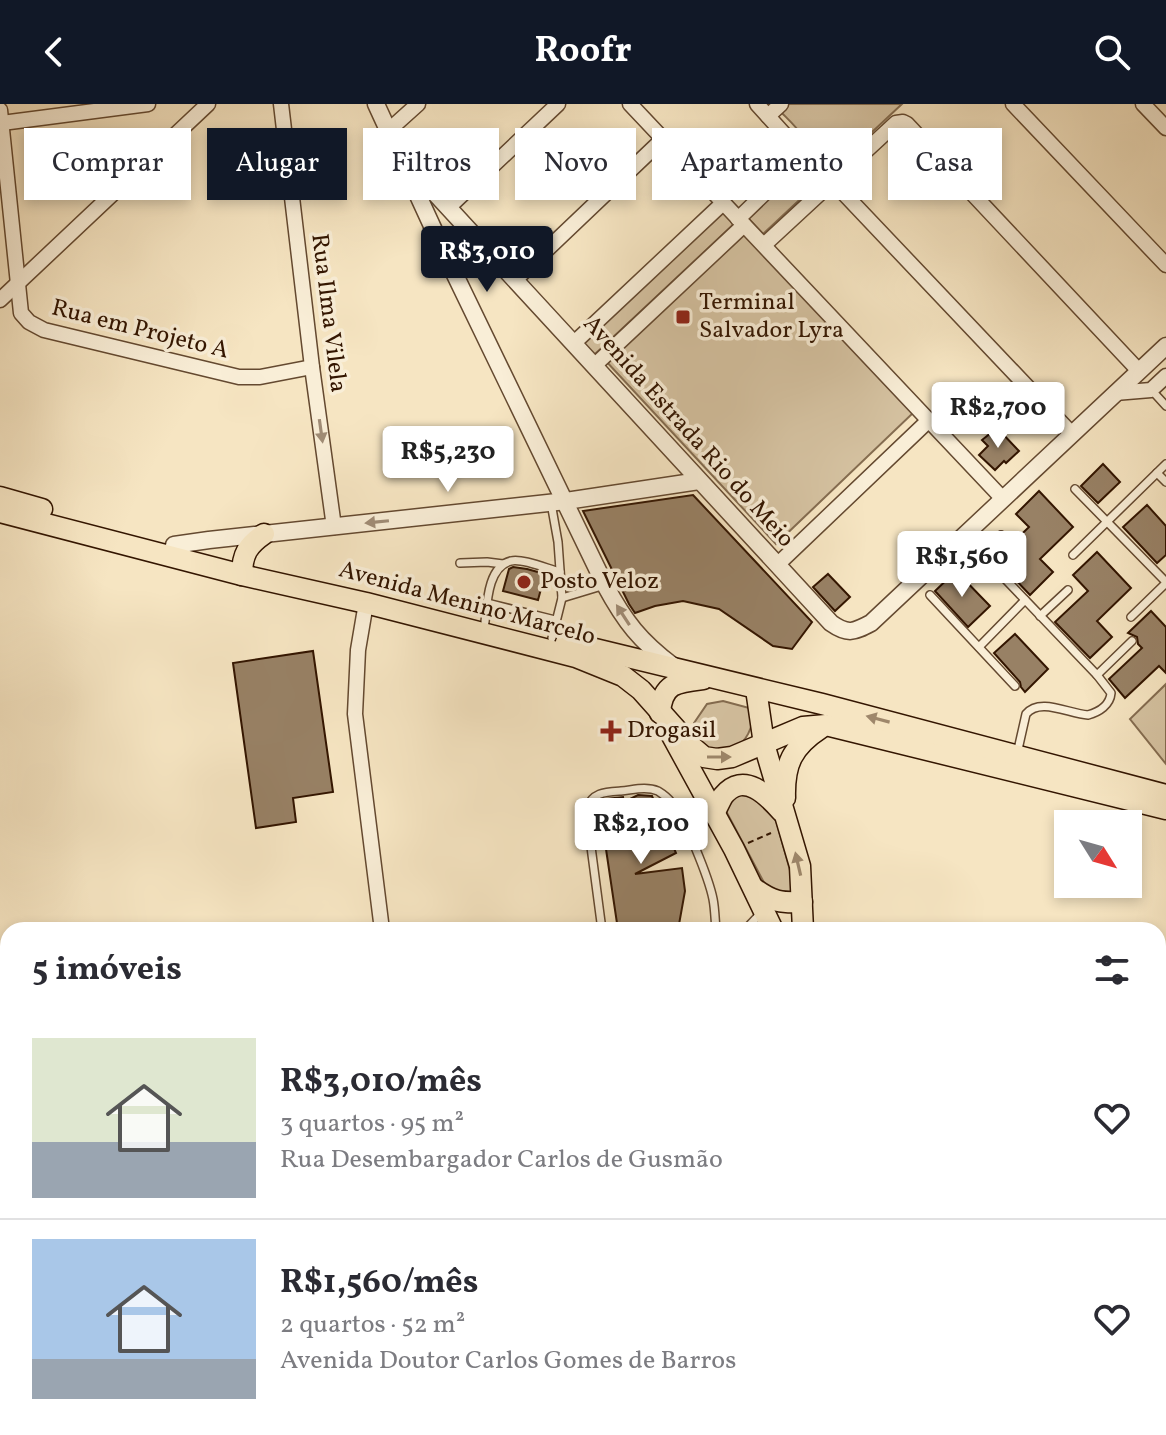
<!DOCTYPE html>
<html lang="pt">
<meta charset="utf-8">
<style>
:root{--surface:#fff;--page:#f2f2f3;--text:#2b2b33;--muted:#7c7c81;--line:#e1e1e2;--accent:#111827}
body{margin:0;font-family:Vollkorn,serif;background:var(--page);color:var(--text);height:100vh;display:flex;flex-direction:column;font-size:30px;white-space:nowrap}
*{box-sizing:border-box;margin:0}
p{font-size:26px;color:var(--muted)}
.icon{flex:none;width:44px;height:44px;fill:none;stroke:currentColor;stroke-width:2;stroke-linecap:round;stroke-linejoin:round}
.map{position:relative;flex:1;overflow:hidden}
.drawer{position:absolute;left:0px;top:818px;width:1166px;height:514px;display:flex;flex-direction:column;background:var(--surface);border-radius:24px 24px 0 0;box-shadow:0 4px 12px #0003}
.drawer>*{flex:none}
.hud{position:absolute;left:24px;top:24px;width:1118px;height:72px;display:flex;gap:16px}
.needle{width:52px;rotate:127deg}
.fabs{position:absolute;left:1054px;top:706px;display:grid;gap:16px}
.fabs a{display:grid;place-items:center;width:88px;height:88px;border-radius:0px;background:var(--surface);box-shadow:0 4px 12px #0003;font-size:40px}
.price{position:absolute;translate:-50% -68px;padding:0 18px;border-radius:8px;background:#fff;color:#222;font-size:26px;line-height:52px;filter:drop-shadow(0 2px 4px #0008)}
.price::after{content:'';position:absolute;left:50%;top:48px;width:24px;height:18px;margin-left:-12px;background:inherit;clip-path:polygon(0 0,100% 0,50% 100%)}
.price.on{background:var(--accent);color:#fff}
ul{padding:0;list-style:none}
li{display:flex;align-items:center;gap:24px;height:200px;padding:0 32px}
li+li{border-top:2px solid var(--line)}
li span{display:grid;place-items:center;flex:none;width:224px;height:160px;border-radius:0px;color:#555}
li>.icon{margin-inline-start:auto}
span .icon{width:96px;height:96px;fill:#fffc;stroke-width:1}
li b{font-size:34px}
h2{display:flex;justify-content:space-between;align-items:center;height:96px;padding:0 32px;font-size:34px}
.pill{padding:0 28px;border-radius:0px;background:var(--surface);box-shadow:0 4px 12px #0003;font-size:28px;line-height:72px}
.pill.on{background:var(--accent);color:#fff}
header{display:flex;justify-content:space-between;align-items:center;height:104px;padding:0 32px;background:var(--accent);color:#fff;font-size:36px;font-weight:700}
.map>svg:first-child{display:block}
.green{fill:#d5c2a1;stroke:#846c50;stroke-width:2}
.building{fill:#988165;stroke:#331500;stroke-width:2}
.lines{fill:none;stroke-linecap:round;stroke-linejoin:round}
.service-casing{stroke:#644930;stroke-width:10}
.minor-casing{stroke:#644930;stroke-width:17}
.tertiary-casing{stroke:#644930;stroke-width:19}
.primary-casing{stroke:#331500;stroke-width:23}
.path{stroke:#331500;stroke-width:2;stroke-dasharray:6 4;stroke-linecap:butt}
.service{stroke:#f9eed7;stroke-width:7}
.minor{stroke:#f9eed7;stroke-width:14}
.tertiary{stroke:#f9eed7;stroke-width:16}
.primary{stroke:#f6e5c2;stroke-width:20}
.oneway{fill:#a08c76}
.oneway2{fill:#9e876b}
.poi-dot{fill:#8f2418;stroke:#f9eed7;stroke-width:3}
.labels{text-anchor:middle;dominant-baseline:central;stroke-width:7;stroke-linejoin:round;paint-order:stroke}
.poi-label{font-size:24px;fill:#331500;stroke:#f9eed7;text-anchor:start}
.street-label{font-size:24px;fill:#331500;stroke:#f9eed7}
</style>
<header><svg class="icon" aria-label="back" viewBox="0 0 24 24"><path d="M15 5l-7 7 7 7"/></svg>Roofr<svg class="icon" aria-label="search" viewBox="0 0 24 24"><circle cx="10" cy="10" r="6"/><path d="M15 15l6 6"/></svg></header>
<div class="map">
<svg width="1166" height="1331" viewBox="0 0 1166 1331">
<rect width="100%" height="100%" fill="#f6e5c2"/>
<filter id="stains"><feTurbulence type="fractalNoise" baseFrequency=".0025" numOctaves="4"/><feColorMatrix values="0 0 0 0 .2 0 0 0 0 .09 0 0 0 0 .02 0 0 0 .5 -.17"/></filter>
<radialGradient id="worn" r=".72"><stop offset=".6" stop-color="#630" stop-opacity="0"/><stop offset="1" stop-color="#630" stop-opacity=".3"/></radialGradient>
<g class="green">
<path d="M 783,0 L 902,0 L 763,130 L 747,113 L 807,57 C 812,34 792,20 778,5 Z"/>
<path d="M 724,105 L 736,118 L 593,252 L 580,239 Z"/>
<path d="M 746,125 L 913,309 L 776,440 L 604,255 Z"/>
<path d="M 1166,580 L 1166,660 L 1130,615 Z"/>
<path d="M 723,597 L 753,605 C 755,644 719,662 693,631 L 694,619 L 707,600 Z"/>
<path d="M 747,686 L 774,709 L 796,788 L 788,793 L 769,788 L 726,707 L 729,691 Z"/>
</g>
<g class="building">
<path d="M 999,326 L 1019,347 L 1006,359 L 1004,357 L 995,366 L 979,351 L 988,342 L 982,336 L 992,328 L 994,331 Z"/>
<path d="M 1103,360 L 1120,378 L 1098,399 L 1081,382 Z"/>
<path d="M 1039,387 L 1073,423 L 1040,455 L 1053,468 L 1030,491 L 996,455 L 1029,423 L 1016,410 Z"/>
<path d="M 693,391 L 812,518 L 792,545 L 773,542 L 719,505 L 683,497 L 655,502 L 635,509 L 629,500 L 583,407 Z"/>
<path d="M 1147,401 L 1166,422 L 1166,451 L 1157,459 L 1123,423 Z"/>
<path d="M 1097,448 L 1131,484 L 1097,517 L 1112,533 L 1090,554 L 1055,518 L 1088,487 L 1073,471 Z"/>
<path d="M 513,463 L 527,465 L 545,470 L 538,496 L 503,487 L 509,465 Z"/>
<path d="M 956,467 L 990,502 L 968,523 L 935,487 Z"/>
<path d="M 828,470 L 850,493 L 835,507 L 813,483 Z"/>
<path d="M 1151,507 L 1166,523 L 1166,569 L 1159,562 L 1125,594 L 1109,575 L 1142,544 L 1138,540 L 1137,533 L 1128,529 Z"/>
<path d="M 1015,530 L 1048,565 L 1025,588 L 1021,583 L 1020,578 L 994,549 Z"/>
<path d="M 313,547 L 333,688 L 293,694 L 296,718 L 256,724 L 233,559 Z"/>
<path d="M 638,691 L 652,692 L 676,749 L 635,770 L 682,764 L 685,787 L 678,826 L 618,826 L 599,698 L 606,695 L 623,693 L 624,698 Z"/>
</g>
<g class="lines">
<g class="service-casing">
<g id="service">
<path d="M 1156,291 L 1166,302"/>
<path d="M 1157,369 L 1166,378"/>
<path d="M 1075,385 L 1166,478"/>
<path d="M 551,399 L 558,438 L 562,494 L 552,534"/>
<path d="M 1001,431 L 985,447 L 987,456 L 1097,571 L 1111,589 C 1110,601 1099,608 1088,611 C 1069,610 1040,593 1026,610 L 1017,650"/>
<path d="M 1073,451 L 1166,360"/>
<path d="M 460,459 L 487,458 L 503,460"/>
<path d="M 930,491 L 1015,582"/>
<path d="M 562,494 L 605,481"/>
<path d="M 487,499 L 555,516"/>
<path d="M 1040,512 L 1068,486"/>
<path d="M 1131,513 L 1166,479"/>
<path d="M 485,518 C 487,499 488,462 511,457 C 522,454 548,465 560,468"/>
<path d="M 979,543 L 1025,496"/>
<path d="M 1097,571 L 1132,537"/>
<path d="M 602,826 L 586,705 C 593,688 605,688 621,687 C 633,686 646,682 658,687 C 663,690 668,694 672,699 C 685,714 709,775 713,795 C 715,805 715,816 716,826"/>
<path d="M 745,826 L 763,807"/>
<path d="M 77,1324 L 78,1331"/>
<path d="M 165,1324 L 166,1331"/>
<path d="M 334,1324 L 335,1331"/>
<path d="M 423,1324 L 423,1331"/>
<path d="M 226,1331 L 271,1324"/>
<path d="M 358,1331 L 404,1324"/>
</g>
</g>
<g class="minor-casing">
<g id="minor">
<path d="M 281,0 L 312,263 L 334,423"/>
<path d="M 630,0 L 1003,395"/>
<path d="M 1013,0 L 1166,161"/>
<path d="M 1143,0 L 1166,24"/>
<path d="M 0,6 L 21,209 L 29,218 L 44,226 L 239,273 L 260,273 L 312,263"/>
<path d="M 768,12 L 781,0"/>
<path d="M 2,19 L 148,0"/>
<path d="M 388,27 L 418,0"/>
<path d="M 833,78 L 1072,330"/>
<path d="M 449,103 L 558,0"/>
<path d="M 738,115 L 801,54 L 802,50 L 757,0"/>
<path d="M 764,141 L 896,19 L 903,18 L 907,20 L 1139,267"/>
<path d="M 515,176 L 663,35"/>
<path d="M 0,196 L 208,0"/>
<path d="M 574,239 L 723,99"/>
<path d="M 595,261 L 744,121"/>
<path d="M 1115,289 L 1151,286 L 1166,272"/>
<path d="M 777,461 L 928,317"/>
<path d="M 366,499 L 358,546 L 355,610 L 382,826"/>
<path d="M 0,1039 L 8,1038"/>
<path d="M 1158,1081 L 1166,1080"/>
<path d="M 0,1131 L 8,1130"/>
<path d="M 0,1231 L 8,1230"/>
<path d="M 447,1324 L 448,1331"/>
</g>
</g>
<g class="tertiary-casing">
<g id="tertiary">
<path d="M 376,0 L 444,148 L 605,481 C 625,518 640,537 673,562"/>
<path d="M 398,49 L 831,519 C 848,531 854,528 871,519 L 1166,242"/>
<path d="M 174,441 L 209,436 L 566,397 L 699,377"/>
<path d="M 0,921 L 8,992"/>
<path d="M 52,1324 L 53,1331"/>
</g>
</g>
<g class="primary-casing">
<g id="primary">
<path d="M 0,393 L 42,405"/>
<path d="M 0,408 L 242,471 L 366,499 L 576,553 L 623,572 L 641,586 L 691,642 L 704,653 L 717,655 L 732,653 L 803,623 L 826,621 L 1166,705"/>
<path d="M 242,471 C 242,450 248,441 264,430"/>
<path d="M 566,538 L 822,600 L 1166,691"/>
<path d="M 756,585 L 764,640 L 800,762 L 803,826"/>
<path d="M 660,609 C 662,579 677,578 703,575"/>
<path d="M 671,630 L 734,745 L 773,826"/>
<path d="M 785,694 C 784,660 792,643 821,624"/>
<path d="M 714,710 C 717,704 720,697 723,692 C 744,666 768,692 782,708"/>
<path d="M 755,785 C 773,798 781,799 802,798"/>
<path d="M 852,1324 L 853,1331"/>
</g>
</g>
<g class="path">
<path d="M 748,739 L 771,729"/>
<path d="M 833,1324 L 834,1331"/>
</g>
<use href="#service" class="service"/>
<use href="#minor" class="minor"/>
<use href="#tertiary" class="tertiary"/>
<use href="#primary" class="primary"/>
</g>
<defs><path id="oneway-solid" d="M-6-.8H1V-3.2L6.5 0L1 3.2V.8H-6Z" transform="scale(2)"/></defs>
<g class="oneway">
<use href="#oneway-solid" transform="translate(321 327) rotate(82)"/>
<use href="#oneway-solid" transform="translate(377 418) rotate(174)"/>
<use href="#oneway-solid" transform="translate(623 511) rotate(-123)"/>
</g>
<g class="oneway2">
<use href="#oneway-solid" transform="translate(878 615) rotate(-165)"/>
<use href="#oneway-solid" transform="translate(719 653)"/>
<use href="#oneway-solid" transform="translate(798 760) rotate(-103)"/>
</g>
<g class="poi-dot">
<rect x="675" y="205" width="16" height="16" rx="4"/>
<circle cx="524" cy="478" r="8"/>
<path d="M607 615h8v8h8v8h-8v8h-8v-8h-8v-8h8z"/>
</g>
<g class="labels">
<g class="poi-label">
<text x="699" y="199">Terminal<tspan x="699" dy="28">Salvador Lyra</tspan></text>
<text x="540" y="478">Posto Veloz</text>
<text x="627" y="627">Drogasil</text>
</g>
<g class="street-label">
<text transform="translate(328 209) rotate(83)">Rua Ilma Vilela</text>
<text transform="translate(140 226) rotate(14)">Rua em Projeto A</text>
<text transform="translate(688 328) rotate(48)">Avenida Estrada Rio do Meio</text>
<text transform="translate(467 500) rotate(15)">Avenida Menino Marcelo</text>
</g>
</g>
<rect width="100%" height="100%" filter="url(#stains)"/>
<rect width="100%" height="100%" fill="url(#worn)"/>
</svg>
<div class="fabs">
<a><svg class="needle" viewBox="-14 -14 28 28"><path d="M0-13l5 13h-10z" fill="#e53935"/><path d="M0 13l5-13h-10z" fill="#7c7c81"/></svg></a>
</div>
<b class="price on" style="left:487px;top:190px">R$3,010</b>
<b class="price" style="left:998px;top:346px">R$2,700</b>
<b class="price" style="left:448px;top:390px">R$5,230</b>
<b class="price" style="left:962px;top:495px">R$1,560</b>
<b class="price" style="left:641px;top:762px">R$2,100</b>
<div class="hud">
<a class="pill">Comprar</a>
<a class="pill on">Alugar</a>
<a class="pill">Filtros</a>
<a class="pill">Novo</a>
<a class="pill">Apartamento</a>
<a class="pill">Casa</a>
</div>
<section class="drawer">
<h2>5 imóveis<svg class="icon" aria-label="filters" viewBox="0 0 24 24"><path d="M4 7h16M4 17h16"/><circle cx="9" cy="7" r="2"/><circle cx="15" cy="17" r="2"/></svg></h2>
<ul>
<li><span style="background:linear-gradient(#dfe7d0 65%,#9aa5b1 0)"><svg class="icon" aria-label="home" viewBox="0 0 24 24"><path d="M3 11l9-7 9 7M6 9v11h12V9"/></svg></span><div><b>R$3,010/mês</b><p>3 quartos · 95 m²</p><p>Rua Desembargador Carlos de Gusmão</p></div><svg class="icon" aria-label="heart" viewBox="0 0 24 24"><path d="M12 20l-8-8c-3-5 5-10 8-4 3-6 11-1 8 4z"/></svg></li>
<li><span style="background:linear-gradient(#a9c7e8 75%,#9aa5b1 0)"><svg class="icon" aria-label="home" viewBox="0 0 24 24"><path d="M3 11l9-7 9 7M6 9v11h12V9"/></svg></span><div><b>R$1,560/mês</b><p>2 quartos · 52 m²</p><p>Avenida Doutor Carlos Gomes de Barros</p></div><svg class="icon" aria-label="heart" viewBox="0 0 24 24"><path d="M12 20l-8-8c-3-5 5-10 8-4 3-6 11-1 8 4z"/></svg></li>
</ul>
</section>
</div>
